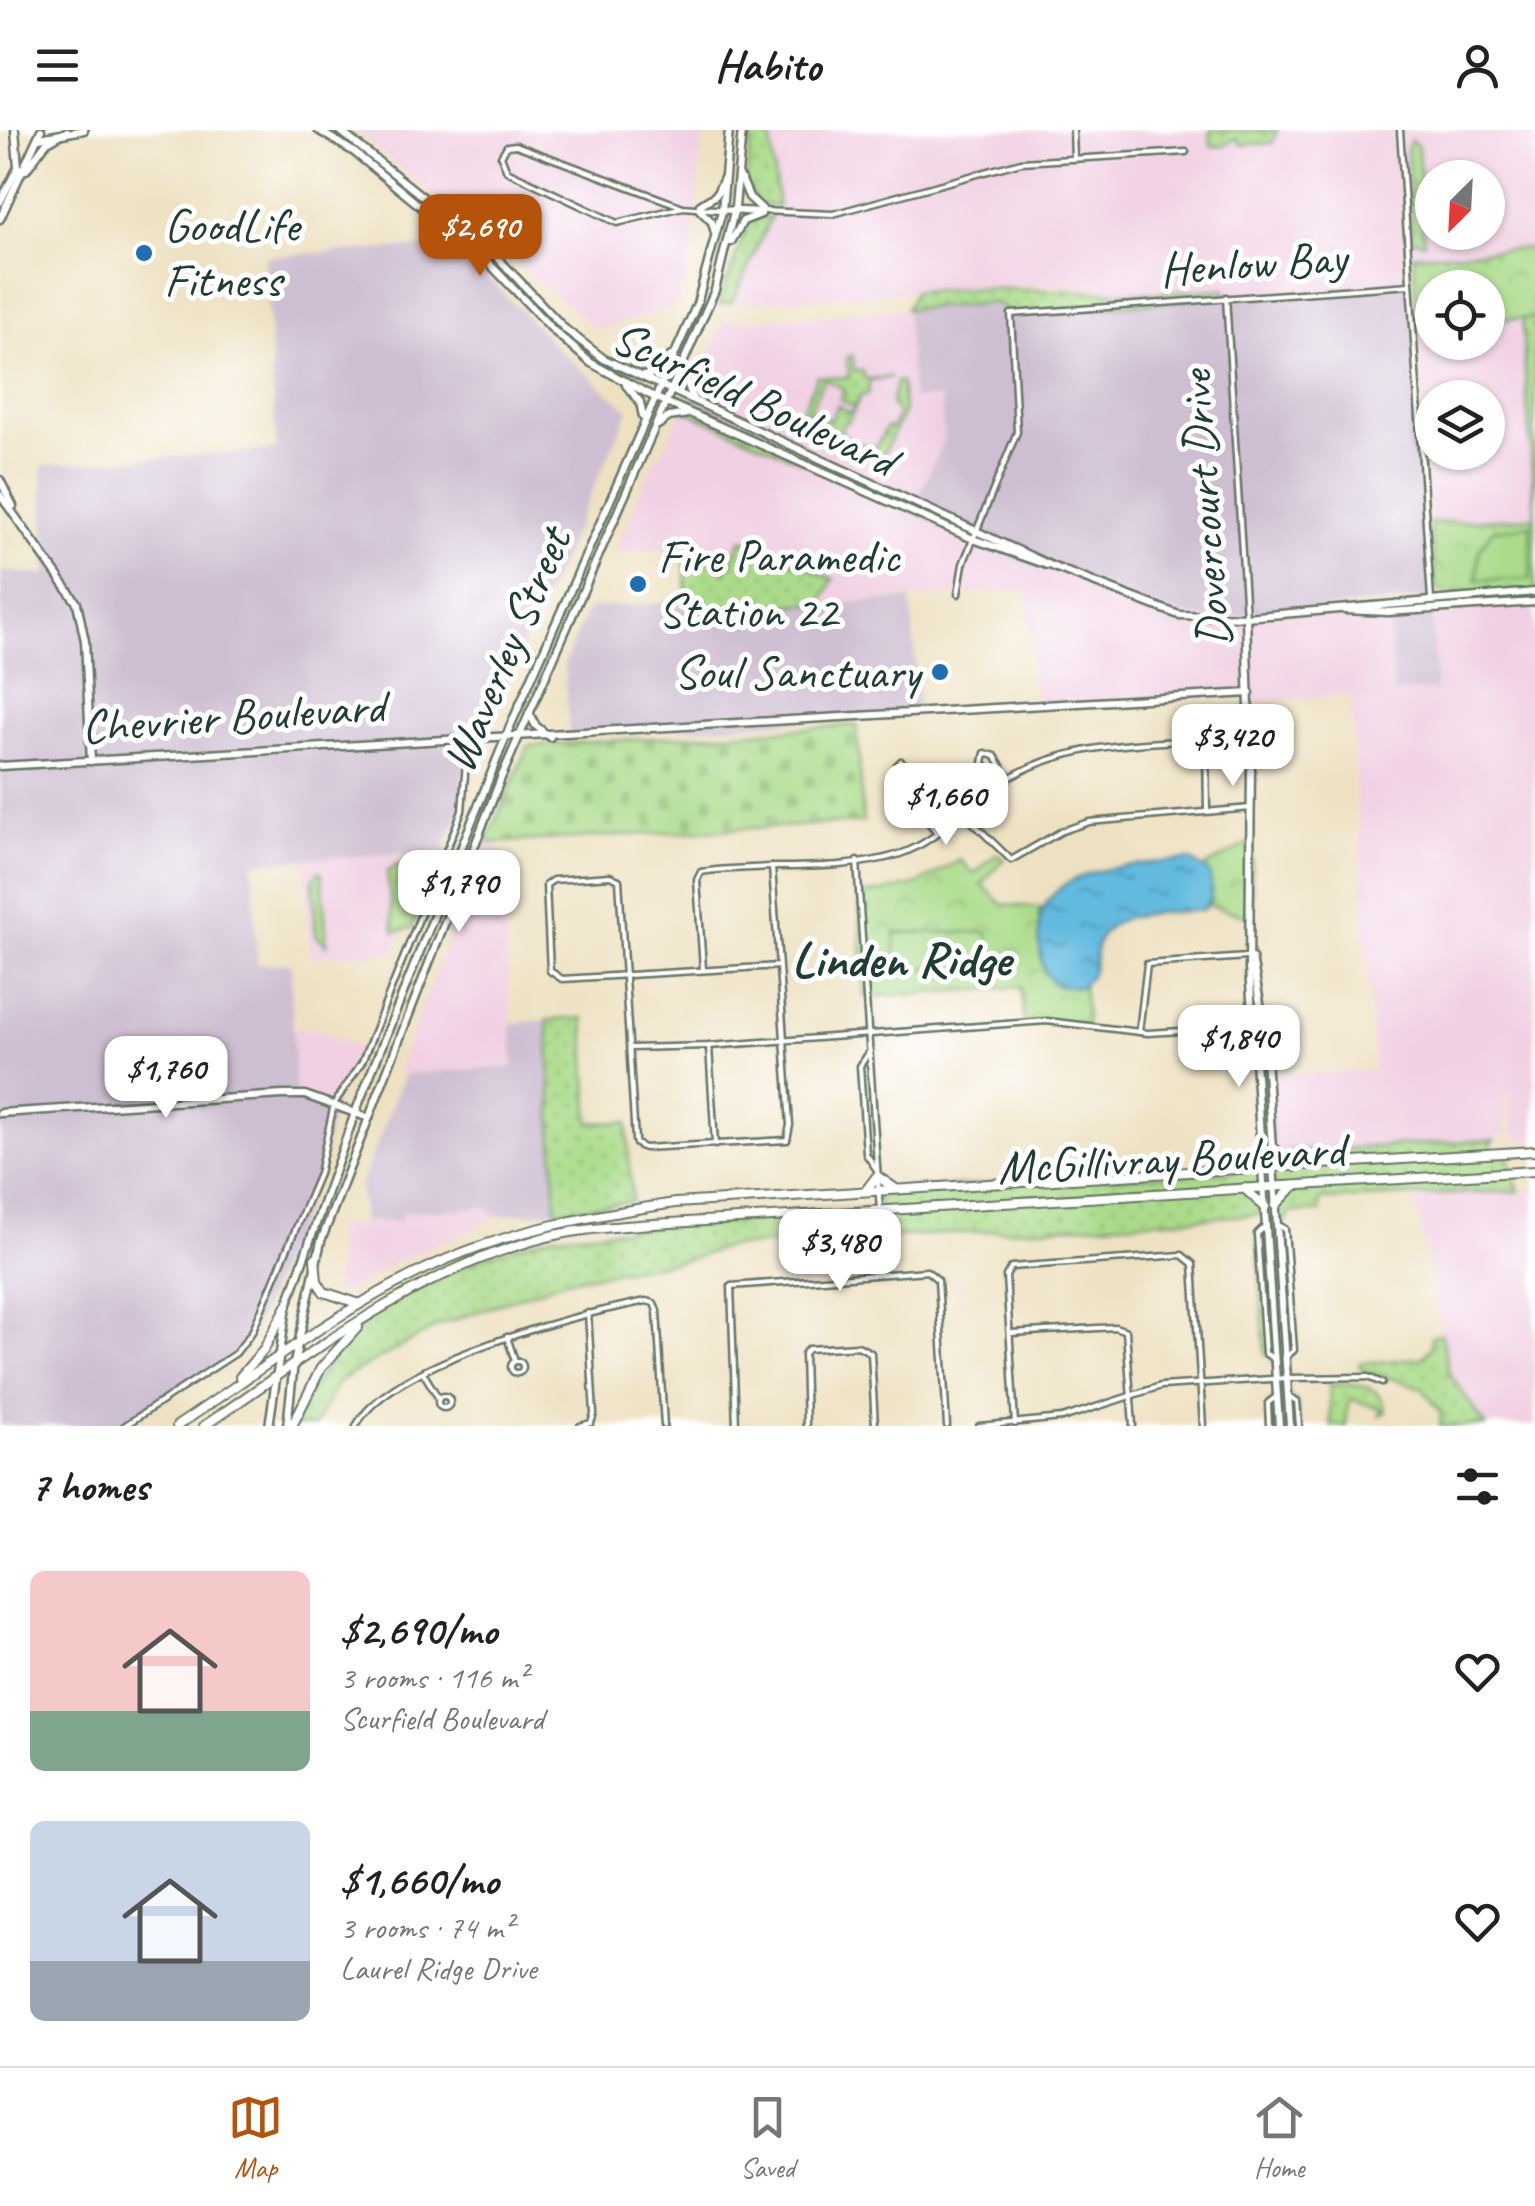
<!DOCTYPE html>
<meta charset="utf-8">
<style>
:root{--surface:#fff;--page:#f6f6f6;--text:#222;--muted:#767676;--line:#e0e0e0;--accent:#b45309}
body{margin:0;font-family:Caveat,sans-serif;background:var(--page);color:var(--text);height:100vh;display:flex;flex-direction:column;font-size:38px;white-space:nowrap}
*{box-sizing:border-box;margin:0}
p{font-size:32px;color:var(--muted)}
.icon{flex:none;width:55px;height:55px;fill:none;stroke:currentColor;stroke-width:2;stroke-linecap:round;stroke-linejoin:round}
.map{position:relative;height:1296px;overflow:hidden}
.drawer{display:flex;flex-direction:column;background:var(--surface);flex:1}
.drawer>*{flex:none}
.needle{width:65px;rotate:204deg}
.fabs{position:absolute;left:1415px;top:30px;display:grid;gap:20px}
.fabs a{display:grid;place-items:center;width:90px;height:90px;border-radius:50%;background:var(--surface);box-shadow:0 2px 8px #0004;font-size:50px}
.price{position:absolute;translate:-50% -85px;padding:0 22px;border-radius:20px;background:#fff;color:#222;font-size:32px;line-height:65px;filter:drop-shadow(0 2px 5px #0008)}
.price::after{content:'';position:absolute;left:50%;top:60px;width:30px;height:22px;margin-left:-15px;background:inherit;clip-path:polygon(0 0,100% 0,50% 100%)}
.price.active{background:var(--accent);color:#fff}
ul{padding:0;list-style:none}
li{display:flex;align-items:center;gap:30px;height:250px;padding:0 30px}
li span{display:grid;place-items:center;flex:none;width:280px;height:200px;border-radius:15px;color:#555}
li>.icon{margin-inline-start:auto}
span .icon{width:120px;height:120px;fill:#fffc;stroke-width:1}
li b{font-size:42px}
h2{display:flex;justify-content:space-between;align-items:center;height:120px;padding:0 30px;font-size:42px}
header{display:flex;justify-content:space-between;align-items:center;height:130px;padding:0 30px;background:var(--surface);font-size:45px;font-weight:700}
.tabs{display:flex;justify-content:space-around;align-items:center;height:140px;border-top:2px solid var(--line);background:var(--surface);font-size:28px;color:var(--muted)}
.tabs a{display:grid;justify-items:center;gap:5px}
.tabs .active{color:var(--accent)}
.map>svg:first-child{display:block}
.built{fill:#f1d0e3;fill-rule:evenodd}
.industrial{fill:#cebed1}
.grass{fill:url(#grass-dots);stroke:#658c5f;stroke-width:2.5}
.cemetery{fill:url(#cemetery-stones);stroke:#658c5f;stroke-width:2.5}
.park{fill:url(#park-crowns);stroke:#658c5f;stroke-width:2.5}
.pitch{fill:#abdb8a;stroke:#658c5f;stroke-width:2.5}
.water{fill:url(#water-ripples);stroke:#407c8a;stroke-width:2.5}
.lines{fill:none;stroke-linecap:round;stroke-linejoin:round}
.street-casing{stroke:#677665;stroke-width:9}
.secondary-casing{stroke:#677665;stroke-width:11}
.primary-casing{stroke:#677665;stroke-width:12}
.street{stroke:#fff;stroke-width:4}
.secondary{stroke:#fff;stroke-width:6}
.primary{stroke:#fff;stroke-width:8}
.poi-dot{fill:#1f6fb2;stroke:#fff;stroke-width:4}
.labels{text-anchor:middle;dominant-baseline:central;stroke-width:10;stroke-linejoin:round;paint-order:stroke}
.poi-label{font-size:48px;fill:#1f3d34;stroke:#fff;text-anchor:start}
.street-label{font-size:48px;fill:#1f3d34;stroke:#fff}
.neighbourhood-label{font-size:50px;font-weight:bold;fill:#1f3d34;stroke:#fff}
</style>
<header><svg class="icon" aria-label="menu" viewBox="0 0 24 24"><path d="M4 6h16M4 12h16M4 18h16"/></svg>Habito<svg class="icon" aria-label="person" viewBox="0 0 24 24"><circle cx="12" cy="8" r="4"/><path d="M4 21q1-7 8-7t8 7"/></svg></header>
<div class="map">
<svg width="1535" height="1296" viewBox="0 0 1535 1296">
<defs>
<pattern id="grass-dots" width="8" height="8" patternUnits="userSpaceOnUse" patternTransform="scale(2.5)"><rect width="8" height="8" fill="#abdb8a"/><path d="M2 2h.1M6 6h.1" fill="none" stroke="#93bd78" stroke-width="1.8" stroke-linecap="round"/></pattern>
<pattern id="cemetery-stones" width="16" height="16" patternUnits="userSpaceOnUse" patternTransform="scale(2.5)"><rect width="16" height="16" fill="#abdb8a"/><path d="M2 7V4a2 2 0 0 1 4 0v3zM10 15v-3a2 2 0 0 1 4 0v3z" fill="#93bd78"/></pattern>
<pattern id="park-crowns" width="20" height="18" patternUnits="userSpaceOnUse" patternTransform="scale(2.5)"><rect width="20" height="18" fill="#abdb8a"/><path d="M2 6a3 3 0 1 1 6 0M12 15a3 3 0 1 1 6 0" fill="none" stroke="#93bd78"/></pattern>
<pattern id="water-ripples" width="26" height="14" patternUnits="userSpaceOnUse" patternTransform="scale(2.5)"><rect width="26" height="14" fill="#62badf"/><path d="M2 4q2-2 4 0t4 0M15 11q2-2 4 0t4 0" fill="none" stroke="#5098b6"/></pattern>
</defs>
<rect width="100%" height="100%" fill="#fff"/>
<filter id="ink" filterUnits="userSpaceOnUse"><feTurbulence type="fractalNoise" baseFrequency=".01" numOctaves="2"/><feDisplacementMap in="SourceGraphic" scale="20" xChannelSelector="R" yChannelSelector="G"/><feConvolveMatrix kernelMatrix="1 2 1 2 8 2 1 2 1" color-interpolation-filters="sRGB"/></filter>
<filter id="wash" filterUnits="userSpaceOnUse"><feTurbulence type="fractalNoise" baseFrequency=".0048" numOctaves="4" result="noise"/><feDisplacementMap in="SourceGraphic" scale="40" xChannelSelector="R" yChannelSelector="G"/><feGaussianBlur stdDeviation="2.25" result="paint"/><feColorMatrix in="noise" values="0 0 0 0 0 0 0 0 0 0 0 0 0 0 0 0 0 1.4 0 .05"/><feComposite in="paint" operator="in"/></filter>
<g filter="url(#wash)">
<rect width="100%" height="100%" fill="#eee1c1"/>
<g class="built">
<path d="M 354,0 L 703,0 L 693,127 L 675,177 L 598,200 Z"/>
<path d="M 770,0 L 1394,0 L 1396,15 L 1401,14 L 1400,0 L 1535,0 L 1535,118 L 1409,125 L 1410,155 L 1226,167 L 1225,159 L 1154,163 L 1040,154 L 731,173 L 777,71 ZM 1432,48 L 1488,48 L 1488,102 L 1432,102 Z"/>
<path d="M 906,179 L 912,268 L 941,268 L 944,310 L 916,372 L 697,273 L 693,260 L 724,192 Z"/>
<path d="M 1522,188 L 1535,387 L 1430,393 L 1418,195 L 1432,194 L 1432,212 L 1488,212 L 1488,190 ZM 1432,268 L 1488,268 L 1488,322 L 1432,322 Z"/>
<path d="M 686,281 L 973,409 L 1344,480 L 1388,482 L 1394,563 L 1432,478 L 1535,472 L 1535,1008 L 1522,1012 L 1513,1003 L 1507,957 L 1505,1001 L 1496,1013 L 1287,1022 L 1283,1027 L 1272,1017 L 1267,946 L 1374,940 L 1350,565 L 1250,572 L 1250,564 L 1035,577 L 1027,460 L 822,473 L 832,449 L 743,409 L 728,441 L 684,418 L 614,422 L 655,328 L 659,329 L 680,283 Z"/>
<path d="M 486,713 L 500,715 L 514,937 L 396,944 Z"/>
<path d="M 398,724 L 403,802 L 394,822 L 310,827 L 304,729 Z"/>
<path d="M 294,898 L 315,898 L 355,917 L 367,917 L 334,974 L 294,965 Z"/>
<path d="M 1528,1059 L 1535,1059 L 1535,1296 L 1486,1296 L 1449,1243 L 1414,1064 L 1519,1061 L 1523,1068 Z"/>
<path d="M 490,1077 L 493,1089 L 390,1135 L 344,1163 L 335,1160 L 338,1096 L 400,1091 L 401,1082 Z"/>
</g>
<g class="industrial">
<path d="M 456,115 L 561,222 L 629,280 L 480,609 L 468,608 L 460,679 L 443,721 L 253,732 L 257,834 L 291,833 L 295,965 L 334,975 L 319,1044 L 252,1202 L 243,1217 L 124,1296 L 0,1296 L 0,441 L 46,445 L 42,335 L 276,320 L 265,126 Z"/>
<path d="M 1410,155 L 1431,468 L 1206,489 L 1152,477 L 916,372 L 944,310 L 941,268 L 912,269 L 906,179 L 996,173 L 1012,184 Z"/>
<path d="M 911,469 L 919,584 L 569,606 L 564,534 L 588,478 L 687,471 L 689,481 Z"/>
<path d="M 1432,478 L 1436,560 L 1393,563 L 1388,482 Z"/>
<path d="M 548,890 L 556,1081 L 493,1086 L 489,1077 L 401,1082 L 401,1091 L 363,1092 L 360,1056 L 404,944 L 514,937 L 511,893 Z"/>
</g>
<g class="grass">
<path d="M 752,0 L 770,0 L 778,77 L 759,73 L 746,53 Z"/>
<path d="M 1210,0 L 1277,0 L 1272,13 L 1241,15 L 1237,8 L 1224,16 L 1211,16 Z"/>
<path d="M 771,86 L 736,165 L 730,173 L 719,174 L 749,90 Z"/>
<path d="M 971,158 L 1154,163 L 1225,159 L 1226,167 L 1011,184 L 996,173 L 906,179 L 914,161 Z"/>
<path d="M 1522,188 L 1535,188 L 1535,387 L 1523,207 Z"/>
<path d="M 853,226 L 854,241 L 863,241 L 865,249 L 892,247 L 870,251 L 868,265 L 860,266 L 855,278 L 840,269 L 844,259 L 824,249 L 809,281 L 830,291 L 838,275 L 848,282 L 854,280 L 848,292 L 843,293 L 841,303 L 860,317 L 863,314 L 875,318 L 887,297 L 891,299 L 898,284 L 891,275 L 896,252 L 901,252 L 904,281 L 880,331 L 866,322 L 863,327 L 846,319 L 848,312 L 838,308 L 836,312 L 798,290 L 817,246 L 849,248 L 847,227 Z"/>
<path d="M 671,261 L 1041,429 L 1017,426 L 666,272 Z"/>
<path d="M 742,409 L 833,449 L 822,473 L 688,481 L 684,422 L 727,441 Z"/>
<path d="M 426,734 L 433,743 L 412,798 L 394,802 L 387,742 L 396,736 Z"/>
<path d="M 319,741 L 322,744 L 327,815 L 316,805 L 313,750 Z"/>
<path d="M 1256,837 L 1274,1039 L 1295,1037 L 1283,1027 L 1287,1022 L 1494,1010 L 1487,1023 L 1507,1023 L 1519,1061 L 1320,1070 L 1320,1082 L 1291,1082 L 1286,1091 L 1277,1091 L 1285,1099 L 1294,1220 L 1286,1227 L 1288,1266 L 1297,1271 L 1299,1296 L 1269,1296 L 1268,1274 L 1277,1266 L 1275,1231 L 1265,1223 L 1257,1104 L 1266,1095 L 1265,1084 L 726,1117 L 690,1129 L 566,1150 L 440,1195 L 339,1251 L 315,1296 L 292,1296 C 345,1176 434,1140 554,1105 L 879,1081 L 878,1060 L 1261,1040 L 1249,838 Z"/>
<path d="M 584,888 L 590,993 L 627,992 L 632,1071 L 556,1081 L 548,890 Z"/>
<path d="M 1441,1203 L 1449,1243 L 1486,1296 L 1440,1296 L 1441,1283 L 1422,1258 L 1361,1239 L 1359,1233 L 1422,1228 L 1431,1217 L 1431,1207 Z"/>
<path d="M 1329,1254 C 1355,1255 1381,1251 1386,1282 L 1380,1286 L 1382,1280 L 1353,1269 L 1348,1274 L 1346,1296 L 1331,1296 Z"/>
</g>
<path class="cemetery" d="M 857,595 L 863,692 L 486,713 L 528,616 Z"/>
<g class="park">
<path d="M 1411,10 L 1418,16 L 1424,112 L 1412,109 L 1407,19 Z"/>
<path d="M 1535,118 L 1535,188 L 1488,190 L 1488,158 L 1432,158 L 1432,194 L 1418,194 L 1413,125 Z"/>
<path d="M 1535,387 L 1535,462 L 1454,465 L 1437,460 L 1430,393 Z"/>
<path d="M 1251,712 L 1252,787 L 1206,775 L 1211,770 L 1205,737 Z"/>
<path d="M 997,724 L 1004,729 L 982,754 L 1002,774 L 1041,778 L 1038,787 L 1079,857 L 1083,854 L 1087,895 L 1024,892 L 1021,857 L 865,867 L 859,766 L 916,755 L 960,730 L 974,744 Z"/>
</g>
<g class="pitch">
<path d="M 1531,395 L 1530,449 L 1477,450 L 1479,421 L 1492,400 Z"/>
<path d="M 988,802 L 988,836 L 896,838 L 895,803 Z"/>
</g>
<path class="water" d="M 1190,730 L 1209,742 C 1213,758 1214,768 1202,780 C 1169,785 1108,775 1097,816 C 1093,834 1096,846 1079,857 L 1054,855 C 1040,839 1040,825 1039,804 C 1036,733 1139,735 1190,730 Z"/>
</g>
<g filter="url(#ink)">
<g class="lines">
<g class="street-casing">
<g id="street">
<path d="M 1073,0 L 1074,28"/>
<path d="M 1400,0 L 1431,469"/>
<path d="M 683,77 L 617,93 L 507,41 L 501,26 L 507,16 L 516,15 L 683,77 L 756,83"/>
<path d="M 695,78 L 833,84 L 1021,32 L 1186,22"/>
<path d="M 1226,167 L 1246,487"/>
<path d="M 958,464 L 963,434 L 1017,302 L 1011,184 L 1410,155"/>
<path d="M 997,655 L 983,633 L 985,623 L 995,626 L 1009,648"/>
<path d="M 907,664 L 909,637 L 901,631 L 896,636 C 899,662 922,683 937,703"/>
<path d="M 962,682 L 1011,730 L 1062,701 L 1089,692 L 1251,678"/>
<path d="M 857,731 L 880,1081"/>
<path d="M 772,737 L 790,995 L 787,1010 L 644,1018 L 636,1014 L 635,1010 L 619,750 L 610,746 L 553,750 L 546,755 L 550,841 L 562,849 L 779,836"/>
<path d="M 703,839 L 697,750 L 701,742 C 765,732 837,744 900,724 C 939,711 965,676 999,654 C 1060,614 1130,614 1199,610 L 1206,617 L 1207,680"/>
<path d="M 1139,902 L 1147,834 L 1247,827"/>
<path d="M 709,916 L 715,1015"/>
<path d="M 631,918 L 709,916 L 1047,891 L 1148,903 L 1264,896"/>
<path d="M 870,921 L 860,936 L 866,1024 L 877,1040"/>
<path d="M 1266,1095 L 1257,1104 L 1265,1223 L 1275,1230"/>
<path d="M 1278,1095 L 1285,1099 L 1294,1220 L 1286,1227"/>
<path d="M 1011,1203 L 1115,1197 L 1126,1201 L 1133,1296"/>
<path d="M 507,1207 L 515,1231"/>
<circle cx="517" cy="1237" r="6"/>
<path d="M 424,1244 L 439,1269"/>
<path d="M 1288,1266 L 1297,1271 L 1299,1296"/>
<circle cx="444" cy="1272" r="6"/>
<path d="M 1015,1294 L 1006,1146 L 1011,1137 L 1182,1125 L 1193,1134 L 1203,1296"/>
<path d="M 124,1296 L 236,1223 L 252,1202 L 319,1044 L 334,974 L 362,932 L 462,681 L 468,608"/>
<path d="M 356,1296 C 390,1231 576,1185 646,1171 L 654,1173 L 657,1181 L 664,1296"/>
<path d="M 580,1296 L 591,1293 L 594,1284 L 588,1183"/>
<path d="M 736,1296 L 731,1156 L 927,1141 L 938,1150 L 947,1296"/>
<path d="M 806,1296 L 804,1224 L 808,1219 L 858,1216 L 871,1223 L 875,1296"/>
<path d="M 979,1296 L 1062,1288 L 1161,1256 L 1287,1248 L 1368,1247 L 1382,1253"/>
<path d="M 1269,1296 L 1268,1273 L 1277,1266"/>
</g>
</g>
<g class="secondary-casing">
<g id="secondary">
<path d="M 318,0 L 354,22 L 486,130 L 554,201 L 591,233 L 654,267 L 973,409 L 1047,435"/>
<path d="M 339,0 L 492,122 L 565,199 L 604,229 L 1054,437 L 1179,485 L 1246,487 L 1535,462"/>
<path d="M 39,8 L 84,0"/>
<path d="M 26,40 L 46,13 L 67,1"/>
<path d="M 741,48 L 749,67 L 762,79"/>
<path d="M 0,72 L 18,37 L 15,0"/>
<path d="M 700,75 L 716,65 L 724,48"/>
<path d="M 700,80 L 712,92 L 715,103"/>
<path d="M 0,89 L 41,0"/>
<path d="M 731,112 L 743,91 L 761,84"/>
<path d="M 682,239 L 693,269"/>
<path d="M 641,246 L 650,245 L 671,226"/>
<path d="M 626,255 L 640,272 L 643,287"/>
<path d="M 658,295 L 669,287 L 688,284"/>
<path d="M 0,350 L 13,376"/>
<path d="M 0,365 L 77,473 L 85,511 L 91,631"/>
<path d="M 1345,480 L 1388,482 L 1535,472"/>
<path d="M 1246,487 L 1251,638 L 1249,838 L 1279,1296"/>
<path d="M 529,583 L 536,596 L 550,607"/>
<path d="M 0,636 L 1250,563"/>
<path d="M 1252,828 L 1264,896 L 1290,1296"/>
<path d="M 0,983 L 283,965 L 305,965 L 369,988"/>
<path d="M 269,1296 L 287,1176 L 355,983 L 509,599 L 697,174 L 722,81 L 729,0"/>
<path d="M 287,1296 L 294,1233 L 321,1111 L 501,648 L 715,160 L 735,77 L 742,0"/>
</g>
</g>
<g class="primary-casing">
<g id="primary">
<path d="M 1272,1017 L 1296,1037"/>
<path d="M 1245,1040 L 1261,1021"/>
<path d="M 1244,1058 L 1265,1077"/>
<path d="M 867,1059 L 877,1046 L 896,1059"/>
<path d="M 1276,1075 L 1294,1056"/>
<path d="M 315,1129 L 317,1151 L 324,1162 L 360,1174"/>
<path d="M 240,1247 L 264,1219 L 287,1176"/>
<path d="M 177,1296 C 264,1238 348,1172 445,1130 C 519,1098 596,1085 675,1073 L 1535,1021"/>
<path d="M 204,1296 C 307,1226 409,1146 532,1111 C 571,1099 613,1097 654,1094 L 1535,1041"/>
<path d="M 292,1296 L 321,1238 L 358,1197"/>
</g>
</g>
<use href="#street" class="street"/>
<use href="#secondary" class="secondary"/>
<use href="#primary" class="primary"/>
</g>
</g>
<g class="poi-dot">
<circle cx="144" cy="123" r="10"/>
<circle cx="638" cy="454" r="10"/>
<circle cx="940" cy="542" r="10"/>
</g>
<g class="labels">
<g class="poi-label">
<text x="164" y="95">GoodLife<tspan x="164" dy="55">Fitness</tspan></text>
<text x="658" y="426">Fire Paramedic<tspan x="658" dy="55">Station 22</tspan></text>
<text x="920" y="542" text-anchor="end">Soul Sanctuary</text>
</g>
<g class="street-label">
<text transform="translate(1253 133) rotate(-4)">Henlow Bay</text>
<text transform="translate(754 268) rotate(25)">Scurfield Boulevard</text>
<text transform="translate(1204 379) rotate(-94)">Dovercourt Drive</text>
<text transform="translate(506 520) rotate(-67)">Waverley Street</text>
<text transform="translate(233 586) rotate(-4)">Chevrier Boulevard</text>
<text transform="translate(1171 1028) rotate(-3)">McGillivray Boulevard</text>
</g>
<g class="neighbourhood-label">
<text x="901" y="829">Linden Ridge</text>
</g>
</g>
</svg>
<div class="fabs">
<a><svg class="needle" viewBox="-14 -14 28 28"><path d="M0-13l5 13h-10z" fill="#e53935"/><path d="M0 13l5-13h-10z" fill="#767676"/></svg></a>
<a><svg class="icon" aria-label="locate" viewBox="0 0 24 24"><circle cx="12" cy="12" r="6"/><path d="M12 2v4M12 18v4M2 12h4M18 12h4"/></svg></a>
<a><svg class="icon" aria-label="layers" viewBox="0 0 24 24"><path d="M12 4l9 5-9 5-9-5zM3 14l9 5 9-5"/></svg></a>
</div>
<b class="price active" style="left:480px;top:149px">$2,690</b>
<b class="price" style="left:1233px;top:659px">$3,420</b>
<b class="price" style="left:946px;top:718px">$1,660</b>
<b class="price" style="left:459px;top:805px">$1,790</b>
<b class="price" style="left:1239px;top:960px">$1,840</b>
<b class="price" style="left:166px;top:991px">$1,760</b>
<b class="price" style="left:840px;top:1164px">$3,480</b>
</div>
<section class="drawer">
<h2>7 homes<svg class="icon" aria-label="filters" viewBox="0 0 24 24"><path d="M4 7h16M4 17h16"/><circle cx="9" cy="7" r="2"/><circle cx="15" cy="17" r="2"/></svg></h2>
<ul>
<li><span style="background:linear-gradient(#f6c9c9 70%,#7fa58c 0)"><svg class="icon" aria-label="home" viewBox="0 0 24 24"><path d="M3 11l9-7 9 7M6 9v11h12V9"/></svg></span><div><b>$2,690/mo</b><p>3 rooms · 116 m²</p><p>Scurfield Boulevard</p></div><svg class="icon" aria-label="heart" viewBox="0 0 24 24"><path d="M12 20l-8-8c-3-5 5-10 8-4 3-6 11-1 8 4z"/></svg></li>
<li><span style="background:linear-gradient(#c9d6e8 70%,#9aa5b1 0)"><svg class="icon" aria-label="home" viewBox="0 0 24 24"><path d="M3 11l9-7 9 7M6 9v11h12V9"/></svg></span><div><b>$1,660/mo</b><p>3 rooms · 74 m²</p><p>Laurel Ridge Drive</p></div><svg class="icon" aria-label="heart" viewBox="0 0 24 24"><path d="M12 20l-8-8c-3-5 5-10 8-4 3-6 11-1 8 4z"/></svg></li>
</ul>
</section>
<nav class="tabs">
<a class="active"><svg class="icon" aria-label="map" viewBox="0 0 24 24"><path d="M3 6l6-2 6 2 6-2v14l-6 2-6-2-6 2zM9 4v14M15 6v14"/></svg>Map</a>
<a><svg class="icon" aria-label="saved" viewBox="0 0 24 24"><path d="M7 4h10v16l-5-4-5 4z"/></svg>Saved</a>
<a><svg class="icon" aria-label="home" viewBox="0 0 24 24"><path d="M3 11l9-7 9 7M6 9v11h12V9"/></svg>Home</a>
</nav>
